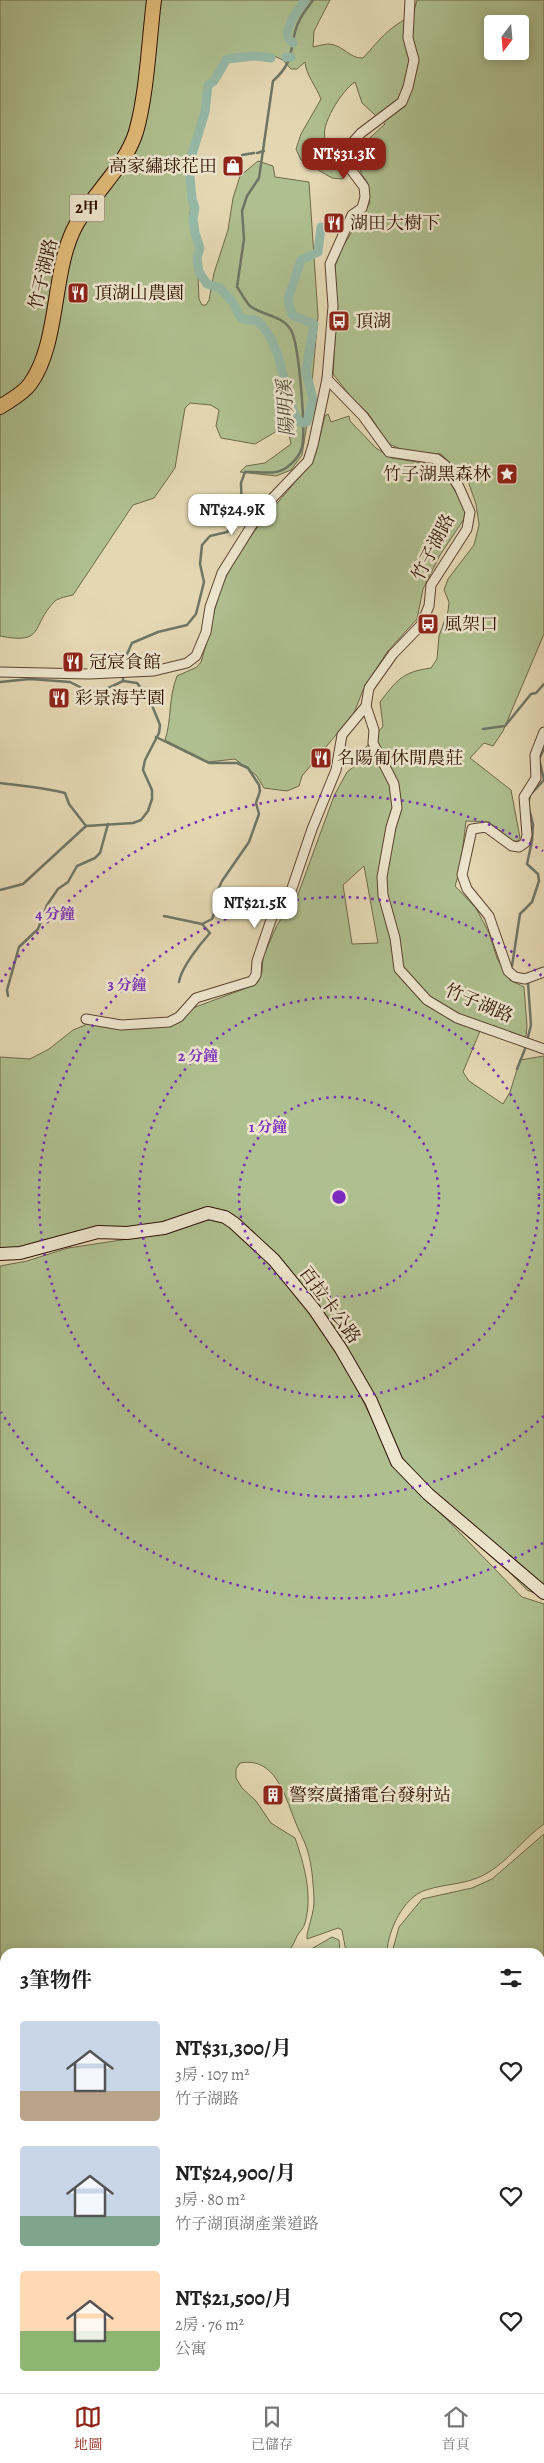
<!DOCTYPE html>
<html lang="zh-TW">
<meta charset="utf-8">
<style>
:root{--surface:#fff;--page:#f6f6f6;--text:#222;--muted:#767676;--line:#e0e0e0;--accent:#8f2418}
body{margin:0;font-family:Alegreya,"Noto Serif TC",serif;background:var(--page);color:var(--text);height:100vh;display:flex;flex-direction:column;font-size:19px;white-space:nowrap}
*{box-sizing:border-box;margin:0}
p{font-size:16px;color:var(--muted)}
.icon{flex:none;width:28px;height:28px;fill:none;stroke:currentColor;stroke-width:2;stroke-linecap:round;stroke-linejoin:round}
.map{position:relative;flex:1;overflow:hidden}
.sheet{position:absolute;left:0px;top:1948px;width:545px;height:446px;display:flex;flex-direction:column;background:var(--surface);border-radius:15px 15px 0 0;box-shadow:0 2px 12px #0003}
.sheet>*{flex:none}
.needle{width:32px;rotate:196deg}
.fabs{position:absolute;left:484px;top:15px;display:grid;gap:10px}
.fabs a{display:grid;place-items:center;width:45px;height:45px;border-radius:5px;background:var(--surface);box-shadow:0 2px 12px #0003;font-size:25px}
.price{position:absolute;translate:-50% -42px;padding:0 11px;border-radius:10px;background:#fff;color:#222;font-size:16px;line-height:32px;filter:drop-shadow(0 1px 2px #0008)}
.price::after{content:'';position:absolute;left:50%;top:30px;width:15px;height:11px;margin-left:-8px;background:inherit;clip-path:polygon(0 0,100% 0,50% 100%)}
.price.active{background:var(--accent);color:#fff}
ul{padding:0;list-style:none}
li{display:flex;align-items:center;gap:15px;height:125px;padding:0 20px}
li span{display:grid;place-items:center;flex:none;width:140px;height:100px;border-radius:5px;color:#555}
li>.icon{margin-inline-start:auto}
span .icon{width:60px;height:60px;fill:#fffc;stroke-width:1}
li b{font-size:21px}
h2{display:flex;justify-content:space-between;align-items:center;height:60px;padding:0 20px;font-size:21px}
.tabs{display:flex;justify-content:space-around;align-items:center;height:70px;border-top:1px solid var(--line);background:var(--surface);font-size:14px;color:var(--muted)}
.tabs a{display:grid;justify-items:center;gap:2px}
.tabs .active{color:var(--accent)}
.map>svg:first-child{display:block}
.green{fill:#afc090;stroke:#6f6849;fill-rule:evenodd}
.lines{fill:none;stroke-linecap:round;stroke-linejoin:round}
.stream{stroke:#6d7666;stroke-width:2.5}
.canal{stroke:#96baa9;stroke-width:9}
.street-casing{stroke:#5c422e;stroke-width:11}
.secondary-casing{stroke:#2f1002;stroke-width:14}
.primary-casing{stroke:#2f1002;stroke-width:16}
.street{stroke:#ede6ce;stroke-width:9}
.secondary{stroke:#ede6ce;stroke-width:12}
.primary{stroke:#e2bc7a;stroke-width:14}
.ring{fill:none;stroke:#7b2cbf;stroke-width:2.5;stroke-dasharray:2.5 5}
.labels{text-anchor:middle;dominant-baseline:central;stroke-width:5;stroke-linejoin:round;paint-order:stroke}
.shield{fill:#ede6ce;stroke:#68503f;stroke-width:1}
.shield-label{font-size:16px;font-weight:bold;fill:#2f1002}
.poi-label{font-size:18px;fill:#2f1002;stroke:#ede6ce;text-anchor:start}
.street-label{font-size:18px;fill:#2f1002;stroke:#ede6ce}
.water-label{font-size:19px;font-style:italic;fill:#534c3c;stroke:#ede6ce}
.centre{fill:#7b2cbf;stroke:#ede6ce;stroke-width:2.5}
.ring-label{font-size:15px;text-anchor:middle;font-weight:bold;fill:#7b2cbf;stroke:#ede6ce;stroke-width:5;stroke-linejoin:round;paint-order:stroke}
</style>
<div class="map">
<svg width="544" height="2393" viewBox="0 0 544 2393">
<rect width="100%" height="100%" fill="#e4d8b3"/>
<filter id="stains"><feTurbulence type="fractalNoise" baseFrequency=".004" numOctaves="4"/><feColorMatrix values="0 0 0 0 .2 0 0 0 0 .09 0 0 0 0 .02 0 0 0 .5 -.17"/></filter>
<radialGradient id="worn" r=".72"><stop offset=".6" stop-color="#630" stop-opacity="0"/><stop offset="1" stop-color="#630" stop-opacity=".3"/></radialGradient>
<g class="green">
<path d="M 0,0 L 330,0 L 314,31 L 313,47 C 318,46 324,44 329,44 C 343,45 350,59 363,58 C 382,37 388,28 413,15 L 417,0 L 544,0 L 544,634 L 503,731 L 493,746 L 484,743 L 470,758 L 511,790 L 520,838 L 518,841 L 513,841 L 489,822 L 466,821 L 460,870 L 455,886 L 476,908 L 489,933 L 497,958 L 510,980 L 524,987 L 527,1026 L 526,1036 L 523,1038 L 494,1026 L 480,1031 L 463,1072 L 469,1081 L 503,1104 L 510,1092 L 520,1060 L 544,1056 L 544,1597 L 527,1590 L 431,1492 L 392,1445 L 303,1289 L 216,1212 L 128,1230 L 84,1231 L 39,1241 L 22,1247 L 0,1248 L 0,1057 L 30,1059 L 49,1049 L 73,1030 L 95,1021 L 141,1026 L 177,1023 L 193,1008 L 249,987 L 258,982 L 262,972 L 263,957 L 277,925 L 297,897 L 334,796 L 347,772 L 356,765 L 362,752 L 383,726 L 380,702 C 397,680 402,672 431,668 L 437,659 L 439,636 L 448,611 L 449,602 L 444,590 L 448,579 L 474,545 L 479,525 L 476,504 L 468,481 L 441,454 L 408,452 L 389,444 L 368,413 L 352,398 L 333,374 L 337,304 L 335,266 L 343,246 L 370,203 L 367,182 L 361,173 L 358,155 L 360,147 L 385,124 L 362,103 L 355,82 C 343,89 318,127 326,140 L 342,142 C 344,152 343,163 345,174 L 342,179 L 332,178 L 301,160 L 296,149 L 301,134 L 321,99 C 316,86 306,75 305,62 L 297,69 L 291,69 L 283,60 L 272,55 L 237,56 L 226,61 L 215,73 L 207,88 L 191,176 L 192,197 L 190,214 L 197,253 L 199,299 L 202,305 L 206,305 L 209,300 L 214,273 L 228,230 L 233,198 L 240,176 L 258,161 L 273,166 L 275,177 L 309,182 L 318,316 L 310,406 L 302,455 L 291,470 L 276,476 L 240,472 L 246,466 L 265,463 L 291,444 L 289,435 L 282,428 L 255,444 L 221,438 L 216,426 L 219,410 L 211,405 L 190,403 L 185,408 L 175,468 L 154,498 L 133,505 L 73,595 C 68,596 59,598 55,601 C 30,626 46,645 0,636 ZM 492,24 L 520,24 L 520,51 L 492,51 ZM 364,866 L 378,943 L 352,944 L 343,885 Z"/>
<path d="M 328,414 L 331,422 L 349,416 L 350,421 L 376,448 L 392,458 L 424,463 L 438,468 L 445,474 L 465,508 L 464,519 L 440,555 L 423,589 L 417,619 L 387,652 L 363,690 L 354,713 L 302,776 L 299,786 L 287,791 L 264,788 L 256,775 L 235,759 L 209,762 L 165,740 C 172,719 168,699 177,676 L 197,667 L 201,662 C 210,634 214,603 226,577 C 246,535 282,499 311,463 L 316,452 L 325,416 Z"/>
<path d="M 210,1219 L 221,1220 L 264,1255 L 309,1309 L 343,1361 L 385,1445 L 430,1502 L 522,1597 L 544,1604 L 544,1824 C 524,1838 510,1859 489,1872 C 469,1885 447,1883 426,1890 C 403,1897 388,1931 387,1952 L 346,1952 L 342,1930 L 338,1928 L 307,1939 C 306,1931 315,1913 314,1898 C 313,1882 312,1864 307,1849 C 304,1839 298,1830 295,1821 C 285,1796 275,1756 240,1763 L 236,1769 L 236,1778 L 242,1788 L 256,1801 L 271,1823 L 295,1838 C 304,1864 313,1895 305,1923 C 304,1928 299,1932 297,1936 C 294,1943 292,1948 287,1952 L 5,1952 L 5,2069 L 0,2074 L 0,1266 L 27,1261 L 68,1248 L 148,1236 Z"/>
<path d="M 544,1834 L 544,2393 L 0,2393 L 0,2142 L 5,2141 L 5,2389 L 540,2389 L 540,1952 L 394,1952 L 393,1949 L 399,1927 L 422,1899 L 472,1888 L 492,1879 Z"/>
<path d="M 332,1937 L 339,1940 L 340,1952 L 306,1952 Z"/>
<path d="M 5,2087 L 5,2107 L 0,2110 L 0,2090 Z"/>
</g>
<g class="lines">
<g class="stream">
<path d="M 257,153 L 264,151"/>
<path d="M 242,155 L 254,153"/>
<path d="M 123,670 L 123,663 L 132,643 L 158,632 L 187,625 L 196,614 L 204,582 L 200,564 L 202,545 L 210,536 L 227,532 L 242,512 L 241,483 L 245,472 C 258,471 274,476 286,468 C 293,463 300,455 302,447 C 306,428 299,349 292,332 C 284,315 263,316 250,306 C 245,301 241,292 237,287 L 244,239 L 242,211 L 247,196 L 259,178 L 273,81 C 292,64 290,54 295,32 C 298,19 306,10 313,0"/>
<path d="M 0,682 L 30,679 L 70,682 L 88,691 L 100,692 L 123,681 L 123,676"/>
<path d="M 483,729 L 505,726 L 531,694 L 536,693 L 544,684"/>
<path d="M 156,737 L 209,763 L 237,763 L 248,768 L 259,785 L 260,791 L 256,803 L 259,814 L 249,842 L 222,881 L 215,896 L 215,911 L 212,919 L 202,924 L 210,933 C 200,944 181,968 179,982"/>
<path d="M 0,783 C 22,786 43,787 65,793 L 69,804 L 86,826"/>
<path d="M 0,890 L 23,884 L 86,826 L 133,823 L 141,820 L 148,811 L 152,799 L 152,790 L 143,770 L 145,760 L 159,733 L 160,725 L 149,698 L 137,683 L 123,681"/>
<path d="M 164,916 L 202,924"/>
<path d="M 512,966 L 520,914 L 532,902 L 539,881 L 538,874 L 527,864 L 532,841 L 533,824 L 528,805 L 530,795 L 544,780 L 539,759 L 544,749"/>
<path d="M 528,983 L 531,1025 L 528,1037"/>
<path d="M 8,996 L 7,990 L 19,947 L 38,929 L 47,905 L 58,889 L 68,882 L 77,866 L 95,858 L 100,853 L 108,824"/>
<path d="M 517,1069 L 525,1049"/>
</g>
<g class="canal">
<path d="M 287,32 L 292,19 L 305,0"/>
<path d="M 288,38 L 293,43"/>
<path d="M 286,57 L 291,57"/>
<path d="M 271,58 L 254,56 L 227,59 L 214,81 L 208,85 L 205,112 L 191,158 L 190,177 L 192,199 L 195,208 L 193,219 L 195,233 L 200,248 L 197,258 L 199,272 L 207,284 L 220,288 C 224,293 230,298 233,303 C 242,318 236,320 256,320 C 288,345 282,410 302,423"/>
<path d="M 307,422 L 313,399 L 306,371 L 314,324 L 292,315 L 288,299 L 301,260 L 318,252 L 321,227"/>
</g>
<g class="street-casing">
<g id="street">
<path d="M 327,379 L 363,416 L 389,452 L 437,459 L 445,465 L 459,487 L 470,512 L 467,529 L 431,585 L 429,606 L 421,625 L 393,654 L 369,688 L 366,706 L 374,730 L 373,743 L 394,784 L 397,808 L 391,827 L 382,877 L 383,895 L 395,938 L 399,969 L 427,1000 L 457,1018 L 544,1049"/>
<path d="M 0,672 L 89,674 L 154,671 L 187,663 L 196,656 L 206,632 L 210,607 L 222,573 L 262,509 L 308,461 L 313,445 L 327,379 L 333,306 L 330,264 L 352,215 L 362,208 L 365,197 L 364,187 L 352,171 L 346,156 L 352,143 L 361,133 L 402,102 L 408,87 L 414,60 L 408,38 L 410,0"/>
<path d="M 544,732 L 535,755 L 536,778 L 524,797 L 527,835 L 525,843 L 519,847 L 512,846 L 486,827 L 472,829 L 462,875 L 467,889 L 489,916 L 508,971 L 515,977 L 525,979 L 544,972"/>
<path d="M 86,1019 L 121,1025 L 169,1022 L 179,1017 L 196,998 L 252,981 L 256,975 L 257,961 L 272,917 L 289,897 L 312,829 L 336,770 L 342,735 L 366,706"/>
</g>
</g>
<g class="secondary-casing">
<path id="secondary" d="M 0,1254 L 20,1253 L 98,1232 L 127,1233 L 164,1228 L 208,1213 L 225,1217 L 234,1223 L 274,1260 L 314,1309 L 341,1349 L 371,1401 L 397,1462 L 428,1494 L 544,1593"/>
</g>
<g class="primary-casing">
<path id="primary" d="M 0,407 C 10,400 23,394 30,384 C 59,344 52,276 73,231 C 90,195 124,170 136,132 C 147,94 149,40 154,0"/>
</g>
<use href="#street" class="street"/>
<use href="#secondary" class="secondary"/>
<use href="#primary" class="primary"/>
</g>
<g class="ring">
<circle cx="339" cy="1197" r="100"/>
<circle cx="339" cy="1197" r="200"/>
<path d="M544 1416A300 300 0 1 1 544 978"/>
<path d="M543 1543A401 401 0 0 1 1 1412M1 982A401 401 0 0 1 543 851"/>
</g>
<defs>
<g id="shop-square" transform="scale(1.125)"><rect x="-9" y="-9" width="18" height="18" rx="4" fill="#8f2418" stroke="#ede6ce"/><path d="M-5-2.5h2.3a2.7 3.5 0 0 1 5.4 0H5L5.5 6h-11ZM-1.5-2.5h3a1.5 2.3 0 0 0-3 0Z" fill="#fff"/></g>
<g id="restaurant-square" transform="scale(1.125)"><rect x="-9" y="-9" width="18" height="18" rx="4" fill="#8f2418" stroke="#ede6ce"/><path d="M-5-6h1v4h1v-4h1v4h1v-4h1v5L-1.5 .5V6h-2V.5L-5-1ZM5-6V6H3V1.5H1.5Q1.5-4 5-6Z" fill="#fff"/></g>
<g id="bus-square" transform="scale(1.125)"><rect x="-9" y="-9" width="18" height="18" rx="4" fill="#8f2418" stroke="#ede6ce"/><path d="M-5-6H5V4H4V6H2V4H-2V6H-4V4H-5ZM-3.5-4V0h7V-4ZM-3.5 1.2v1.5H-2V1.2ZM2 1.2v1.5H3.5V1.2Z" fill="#fff"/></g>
<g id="sight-square" transform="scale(1.125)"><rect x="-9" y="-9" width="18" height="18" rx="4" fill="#8f2418" stroke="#ede6ce"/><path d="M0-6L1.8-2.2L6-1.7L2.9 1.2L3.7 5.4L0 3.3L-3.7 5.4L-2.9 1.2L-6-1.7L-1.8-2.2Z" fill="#fff"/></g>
<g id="building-square" transform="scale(1.125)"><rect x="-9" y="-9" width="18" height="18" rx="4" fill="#8f2418" stroke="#ede6ce"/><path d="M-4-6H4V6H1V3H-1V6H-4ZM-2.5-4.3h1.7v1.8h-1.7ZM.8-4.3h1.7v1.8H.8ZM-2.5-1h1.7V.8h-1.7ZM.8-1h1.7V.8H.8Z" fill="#fff"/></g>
</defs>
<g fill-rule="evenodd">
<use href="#shop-square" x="233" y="166"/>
<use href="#restaurant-square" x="334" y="223"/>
<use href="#restaurant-square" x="78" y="293"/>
<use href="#bus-square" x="339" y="321"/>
<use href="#sight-square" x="507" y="474"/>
<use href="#bus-square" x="428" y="624"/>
<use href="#restaurant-square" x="73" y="662"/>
<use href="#restaurant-square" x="59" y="698"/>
<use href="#restaurant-square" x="321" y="758"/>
<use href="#building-square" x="273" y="1795"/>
</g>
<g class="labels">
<rect class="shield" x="69.5" y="194.5" width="35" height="27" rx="4"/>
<g class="shield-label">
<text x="87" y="208">2甲</text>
</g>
<g class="poi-label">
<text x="217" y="166" text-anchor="end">高家繡球花田</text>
<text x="350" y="223">湖田大樹下</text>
<text x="94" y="293">頂湖山農園</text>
<text x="355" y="321">頂湖</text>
<text x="491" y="474" text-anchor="end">竹子湖黑森林</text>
<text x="444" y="624">風架口</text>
<text x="89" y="662">冠宸食館</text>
<text x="75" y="698">彩景海芋園</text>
<text x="337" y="758">名陽匍休閒農莊</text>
<text x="289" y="1795">警察廣播電台發射站</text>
</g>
<g class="street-label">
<text transform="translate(43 274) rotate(-77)">竹子湖路</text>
<text transform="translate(433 547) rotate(-63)">竹子湖路</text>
<text transform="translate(479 1003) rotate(23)">竹子湖路</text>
<text transform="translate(330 1305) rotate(54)">百拉卡公路</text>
</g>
<g class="water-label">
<text transform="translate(286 408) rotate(-93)">陽明溪</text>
</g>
</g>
<circle cx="339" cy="1197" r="8" class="centre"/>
<g class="ring-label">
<text x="55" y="919">4 分鐘</text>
<text x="127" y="990">3 分鐘</text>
<text x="198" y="1061">2 分鐘</text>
<text x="268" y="1132">1 分鐘</text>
</g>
<rect width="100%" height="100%" filter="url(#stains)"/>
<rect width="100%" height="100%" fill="url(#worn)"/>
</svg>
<div class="fabs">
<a><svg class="needle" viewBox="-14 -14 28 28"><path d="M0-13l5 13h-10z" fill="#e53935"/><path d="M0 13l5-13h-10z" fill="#767676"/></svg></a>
</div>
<b class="price active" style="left:344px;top:180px">NT$31.3K</b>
<b class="price" style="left:232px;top:536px">NT$24.9K</b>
<b class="price" style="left:255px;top:929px">NT$21.5K</b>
<section class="sheet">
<h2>3筆物件<svg class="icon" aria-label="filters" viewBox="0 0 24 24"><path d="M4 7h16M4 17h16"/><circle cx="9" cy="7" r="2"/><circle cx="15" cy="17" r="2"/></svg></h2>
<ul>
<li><span style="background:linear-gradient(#c9d6e8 70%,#b9a48a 0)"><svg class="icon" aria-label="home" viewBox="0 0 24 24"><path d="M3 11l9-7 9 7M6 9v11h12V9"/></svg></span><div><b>NT$31,300/月</b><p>3房 · 107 m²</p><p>竹子湖路</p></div><svg class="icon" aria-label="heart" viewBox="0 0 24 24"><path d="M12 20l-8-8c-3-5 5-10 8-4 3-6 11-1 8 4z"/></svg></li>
<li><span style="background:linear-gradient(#c9d6e8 70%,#7fa58c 0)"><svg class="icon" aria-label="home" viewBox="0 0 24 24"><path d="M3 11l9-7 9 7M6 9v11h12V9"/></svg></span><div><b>NT$24,900/月</b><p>3房 · 80 m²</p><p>竹子湖頂湖產業道路</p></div><svg class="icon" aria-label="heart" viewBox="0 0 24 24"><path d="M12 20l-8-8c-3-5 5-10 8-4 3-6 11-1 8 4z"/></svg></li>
<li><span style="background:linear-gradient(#ffd9b3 60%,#8fb573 0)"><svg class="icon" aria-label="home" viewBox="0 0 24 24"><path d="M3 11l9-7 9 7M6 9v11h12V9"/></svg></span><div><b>NT$21,500/月</b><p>2房 · 76 m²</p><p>公寓</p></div><svg class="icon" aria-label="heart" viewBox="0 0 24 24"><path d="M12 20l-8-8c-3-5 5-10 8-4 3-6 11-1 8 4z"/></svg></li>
</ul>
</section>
</div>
<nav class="tabs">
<a class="active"><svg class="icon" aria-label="map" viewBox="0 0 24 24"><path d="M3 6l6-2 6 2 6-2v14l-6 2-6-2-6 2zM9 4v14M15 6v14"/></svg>地圖</a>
<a><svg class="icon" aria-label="saved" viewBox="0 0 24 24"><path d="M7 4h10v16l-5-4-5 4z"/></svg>已儲存</a>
<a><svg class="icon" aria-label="home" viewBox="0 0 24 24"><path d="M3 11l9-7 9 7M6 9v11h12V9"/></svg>首頁</a>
</nav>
